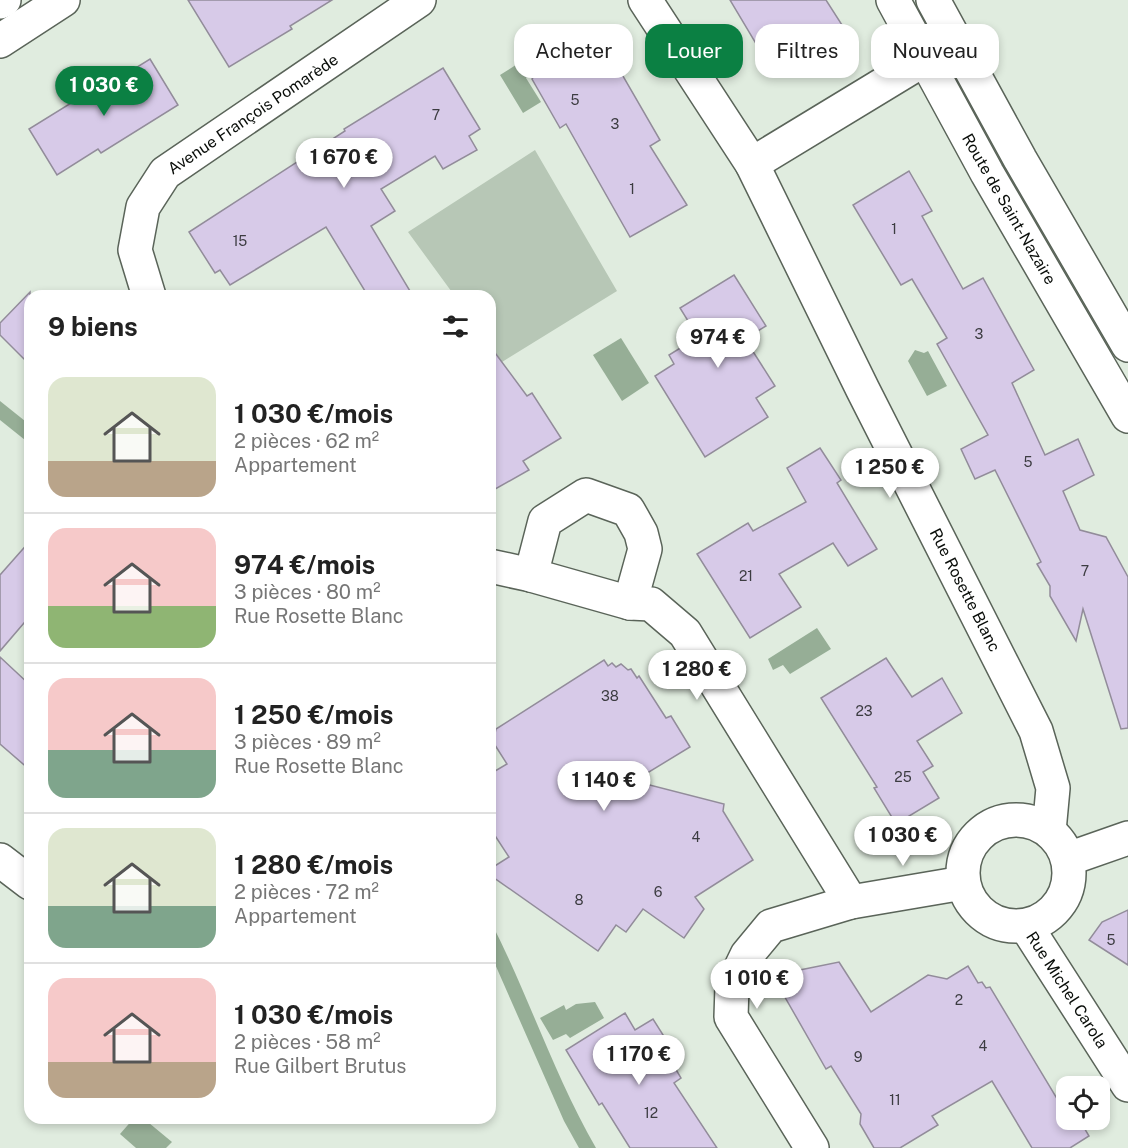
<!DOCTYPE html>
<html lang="fr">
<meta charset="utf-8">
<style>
:root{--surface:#fff;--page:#f6f6f6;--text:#222;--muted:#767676;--line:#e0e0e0;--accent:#0b8043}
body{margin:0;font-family:"Public Sans",sans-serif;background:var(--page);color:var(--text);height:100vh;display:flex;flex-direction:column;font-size:22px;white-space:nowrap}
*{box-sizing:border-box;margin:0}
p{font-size:20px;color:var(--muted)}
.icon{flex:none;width:33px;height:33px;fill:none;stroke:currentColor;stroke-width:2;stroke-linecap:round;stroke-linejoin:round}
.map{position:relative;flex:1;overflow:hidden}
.details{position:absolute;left:24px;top:290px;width:472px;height:834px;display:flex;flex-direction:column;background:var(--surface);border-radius:18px;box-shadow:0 3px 9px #0003}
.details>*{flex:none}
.top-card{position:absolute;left:514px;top:24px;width:524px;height:54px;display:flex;gap:12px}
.tools{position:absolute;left:1056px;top:1076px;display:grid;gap:12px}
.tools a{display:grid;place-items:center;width:54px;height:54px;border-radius:12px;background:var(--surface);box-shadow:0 3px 9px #0003;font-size:30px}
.price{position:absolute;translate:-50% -51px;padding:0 14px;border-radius:21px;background:#fff;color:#222;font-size:20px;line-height:39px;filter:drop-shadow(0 2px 3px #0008)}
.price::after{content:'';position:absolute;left:50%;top:36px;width:18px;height:14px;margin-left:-9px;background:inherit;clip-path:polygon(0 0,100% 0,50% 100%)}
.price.current{background:var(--accent);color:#fff}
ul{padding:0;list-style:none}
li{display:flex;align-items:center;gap:18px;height:150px;padding:0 24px}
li+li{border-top:2px solid var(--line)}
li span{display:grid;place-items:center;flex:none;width:168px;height:120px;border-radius:18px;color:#555}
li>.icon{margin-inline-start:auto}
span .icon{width:72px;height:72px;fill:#fffc;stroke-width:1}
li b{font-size:26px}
h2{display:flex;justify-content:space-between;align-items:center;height:72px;padding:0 24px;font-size:26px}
.chip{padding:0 21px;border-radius:18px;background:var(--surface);box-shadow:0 3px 9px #0003;font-size:21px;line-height:54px}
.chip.current{background:var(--accent);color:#fff}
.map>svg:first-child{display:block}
.green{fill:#b7c7b6}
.water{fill:#96ae96}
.building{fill:#d7cae8;stroke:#928c9a;stroke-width:1.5}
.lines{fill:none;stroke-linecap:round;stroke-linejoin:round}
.minor-casing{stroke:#5a6459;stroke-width:36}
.tertiary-casing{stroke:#5a6459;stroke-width:36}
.secondary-casing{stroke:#5a6459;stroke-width:36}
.minor{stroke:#fff;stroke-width:33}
.tertiary{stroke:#fff;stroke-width:33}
.secondary{stroke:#fff;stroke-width:33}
.labels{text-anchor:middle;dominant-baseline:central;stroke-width:6;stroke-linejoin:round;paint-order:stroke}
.number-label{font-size:14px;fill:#3c3c41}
.street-label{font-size:16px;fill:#090d09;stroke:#fff}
</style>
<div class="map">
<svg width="1128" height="1148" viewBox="0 0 1128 1148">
<rect width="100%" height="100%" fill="#e0ecdf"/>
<path class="green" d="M 535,150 L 617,291 L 502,362 L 491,346 L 490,296 L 454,295 L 408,232 Z"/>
<g class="water">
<path d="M 522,61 L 533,66 L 526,78 L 541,102 L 523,113 L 500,75 Z"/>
<path d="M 621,338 L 649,383 L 622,401 L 593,355 Z"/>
<path d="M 915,350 L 924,353 L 928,351 L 947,386 L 927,396 L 908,361 Z"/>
<path d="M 0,401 L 30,425 L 30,444 L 0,420 Z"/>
<path d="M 817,628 L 831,649 L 790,674 L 783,665 L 773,670 L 768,659 Z"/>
<path d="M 490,920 C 528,994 554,1075 596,1148 L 579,1148 L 564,1121 L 491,955 Z"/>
<path d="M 595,1002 L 604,1018 L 570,1038 L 566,1034 L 553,1040 L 540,1018 L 564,1005 L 566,1010 L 576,1004 Z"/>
<path d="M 134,1118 L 143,1118 L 172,1142 L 166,1148 L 136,1148 L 120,1134 Z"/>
</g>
<g class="building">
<path d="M 188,0 L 332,0 L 290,26 L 292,29 L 229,67 Z"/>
<path d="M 730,0 L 826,0 L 851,39 L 823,57 L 812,42 L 770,67 Z"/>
<path d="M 558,38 L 623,76 L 660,140 L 650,146 L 687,205 L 630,237 L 566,124 L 560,128 L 532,79 Z"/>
<path d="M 150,59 L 178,105 L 101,153 L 98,149 L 57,175 L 29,129 L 92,90 L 94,94 Z"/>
<path d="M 443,68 L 480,129 L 469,136 L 477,150 L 443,169 L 435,156 L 381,189 L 395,211 L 371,226 L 413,296 L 368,296 L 326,227 L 230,285 L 220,270 L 215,273 L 189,232 L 345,131 L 344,129 Z"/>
<path d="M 909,171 L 932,211 L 922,216 L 963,289 L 983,278 L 1034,370 L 1012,383 L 1045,455 L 1078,439 L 1094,475 L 1063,491 L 1080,530 L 1106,537 L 1128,577 L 1128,728 L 1121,729 L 1083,609 L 1076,641 L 1050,596 L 1050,586 L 1037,564 L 1041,562 L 995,470 L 975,479 L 961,449 L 988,435 L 937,344 L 947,338 L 912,279 L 901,285 L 853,205 Z"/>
<path d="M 734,275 L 766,326 L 745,339 L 775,386 L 756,398 L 768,417 L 705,457 L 655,376 L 674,364 L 669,355 L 698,337 L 680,308 Z"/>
<path d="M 30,292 L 30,365 L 0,335 L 0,323 Z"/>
<path d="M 490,346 L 527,396 L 532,393 L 561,438 L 523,461 L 529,470 L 490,492 Z"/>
<path d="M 820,448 L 841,480 L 837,483 L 877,549 L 848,566 L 833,543 L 779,574 L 801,607 L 750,638 L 697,554 L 748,523 L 753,531 L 806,502 L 787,468 Z"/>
<path d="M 30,541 L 30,616 L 0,651 L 0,575 Z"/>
<path d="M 0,657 L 30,685 L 30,770 L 0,744 Z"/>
<path d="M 886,658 L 912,697 L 942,678 L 962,713 L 917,741 L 933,766 L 923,772 L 939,798 L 896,824 L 874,788 L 877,787 L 821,698 Z"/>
<path d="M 604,660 L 608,666 L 612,663 L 616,667 L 621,664 L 628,670 L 631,669 L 637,678 L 639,676 L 666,718 L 671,716 L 690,747 L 634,781 L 724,804 L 723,811 L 753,860 L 695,897 L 704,909 L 684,938 L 643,909 L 626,932 L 616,925 L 598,951 L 490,875 L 490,869 L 509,857 L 490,828 L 490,774 L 507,764 L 493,742 L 496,729 Z"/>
<path d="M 1128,910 L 1128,965 L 1089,940 L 1102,922 Z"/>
<path d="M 839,962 L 871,1012 L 928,975 L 947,979 L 968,966 L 978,983 L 982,982 L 986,988 L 990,987 L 1059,1102 L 1066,1098 L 1066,1119 L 1079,1119 L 1089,1136 L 1070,1148 L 1032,1148 L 992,1081 L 932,1116 L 938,1125 L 900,1148 L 874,1148 L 860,1124 L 861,1114 L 831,1066 L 826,1069 L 782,992 L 783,981 L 790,972 Z"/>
<path d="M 625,1013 L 635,1030 L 653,1019 L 677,1057 L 671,1061 L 681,1078 L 674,1083 L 717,1148 L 630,1148 L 602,1103 L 599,1105 L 566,1050 Z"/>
</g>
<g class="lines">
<g class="minor-casing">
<g id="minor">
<path d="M 645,0 L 752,164 L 863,390 L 1036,731 L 1053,788 L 1049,831"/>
<path d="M 752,164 L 925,59 L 957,42"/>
<path d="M 149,296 L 135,250 L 143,207 L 165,173 L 419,0"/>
<path d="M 490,566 L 531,575 L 630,603 L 651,604 L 685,633 L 851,902"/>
<path d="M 531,575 L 545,521 L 586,495 L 628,510 L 641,533 L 645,549 L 630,603"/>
<circle cx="1016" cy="873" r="53"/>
<path d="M 1068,859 L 1128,838"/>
<path d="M 0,860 L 30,883"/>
<path d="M 1026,926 L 1128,1085"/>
<path d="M 812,1148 L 731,1017 L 732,986 L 747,955 L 771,926 L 851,902 L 963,883"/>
</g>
</g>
<g class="tertiary-casing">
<g id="tertiary">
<path d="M 893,0 L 987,173 L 1128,416"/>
<path d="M 933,0 L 1020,159 L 1128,345"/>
</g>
</g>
<g class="secondary-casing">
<g id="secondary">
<path d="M 0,2 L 4,0"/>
<path d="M 0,41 L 63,0"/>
</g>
</g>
<use href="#minor" class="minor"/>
<use href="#tertiary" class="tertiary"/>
<use href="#secondary" class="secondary"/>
</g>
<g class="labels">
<g class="number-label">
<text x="575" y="100">5</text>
<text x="436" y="115">7</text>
<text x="615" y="124">3</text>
<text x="632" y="189">1</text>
<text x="894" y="229">1</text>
<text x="240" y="241">15</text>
<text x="979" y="334">3</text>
<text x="1028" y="462">5</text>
<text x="1085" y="571">7</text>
<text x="746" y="576">21</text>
<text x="610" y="696">38</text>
<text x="864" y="711">23</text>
<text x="903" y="777">25</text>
<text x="696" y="837">4</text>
<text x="658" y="892">6</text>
<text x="579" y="900">8</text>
<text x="1111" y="940">5</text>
<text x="959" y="1000">2</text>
<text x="983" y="1046">4</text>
<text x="858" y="1057">9</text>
<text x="895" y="1100">11</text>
<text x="651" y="1113">12</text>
</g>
<g class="street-label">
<text transform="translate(253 114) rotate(-34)">Avenue François Pomarède</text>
<text transform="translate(1009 209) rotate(60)">Route de Saint-Nazaire</text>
<text transform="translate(965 590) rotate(63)">Rue Rosette Blanc</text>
<text transform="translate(1067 990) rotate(57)">Rue Michel Carola</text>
</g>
</g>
</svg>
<div class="tools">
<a><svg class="icon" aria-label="locate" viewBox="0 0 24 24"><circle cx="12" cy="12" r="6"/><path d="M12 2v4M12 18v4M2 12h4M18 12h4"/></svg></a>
</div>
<b class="price current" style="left:104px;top:117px">1 030 €</b>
<b class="price" style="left:344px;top:189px">1 670 €</b>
<b class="price" style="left:718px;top:369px">974 €</b>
<b class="price" style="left:890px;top:499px">1 250 €</b>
<b class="price" style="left:697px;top:701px">1 280 €</b>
<b class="price" style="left:604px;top:812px">1 140 €</b>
<b class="price" style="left:903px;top:867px">1 030 €</b>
<b class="price" style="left:757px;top:1010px">1 010 €</b>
<b class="price" style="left:639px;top:1086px">1 170 €</b>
<div class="top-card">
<a class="chip">Acheter</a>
<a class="chip current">Louer</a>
<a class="chip">Filtres</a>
<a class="chip">Nouveau</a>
</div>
<section class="details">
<h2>9 biens<svg class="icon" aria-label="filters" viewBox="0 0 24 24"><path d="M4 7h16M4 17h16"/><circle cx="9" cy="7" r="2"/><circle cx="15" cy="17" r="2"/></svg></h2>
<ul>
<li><span style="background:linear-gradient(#dfe7d0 70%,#b9a48a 0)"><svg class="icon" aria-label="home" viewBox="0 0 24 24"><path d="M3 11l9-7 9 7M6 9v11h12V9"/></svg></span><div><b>1 030 €/mois</b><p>2 pièces · 62 m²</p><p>Appartement</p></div></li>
<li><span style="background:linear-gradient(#f6c9c9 65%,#8fb573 0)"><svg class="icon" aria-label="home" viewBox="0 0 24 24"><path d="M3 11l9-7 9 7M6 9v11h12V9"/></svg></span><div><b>974 €/mois</b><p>3 pièces · 80 m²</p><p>Rue Rosette Blanc</p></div></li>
<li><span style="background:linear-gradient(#f6c9c9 60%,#7fa58c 0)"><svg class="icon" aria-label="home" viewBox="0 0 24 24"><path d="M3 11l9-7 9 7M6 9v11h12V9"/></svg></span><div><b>1 250 €/mois</b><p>3 pièces · 89 m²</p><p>Rue Rosette Blanc</p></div></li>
<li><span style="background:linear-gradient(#dfe7d0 65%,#7fa58c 0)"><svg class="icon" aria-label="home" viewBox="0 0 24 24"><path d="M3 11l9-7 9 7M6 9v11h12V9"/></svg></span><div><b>1 280 €/mois</b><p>2 pièces · 72 m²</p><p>Appartement</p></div></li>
<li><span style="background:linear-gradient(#f6c9c9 70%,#b9a48a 0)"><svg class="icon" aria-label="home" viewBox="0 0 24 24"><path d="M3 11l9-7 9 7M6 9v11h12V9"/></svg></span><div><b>1 030 €/mois</b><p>2 pièces · 58 m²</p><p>Rue Gilbert Brutus</p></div></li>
</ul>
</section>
</div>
